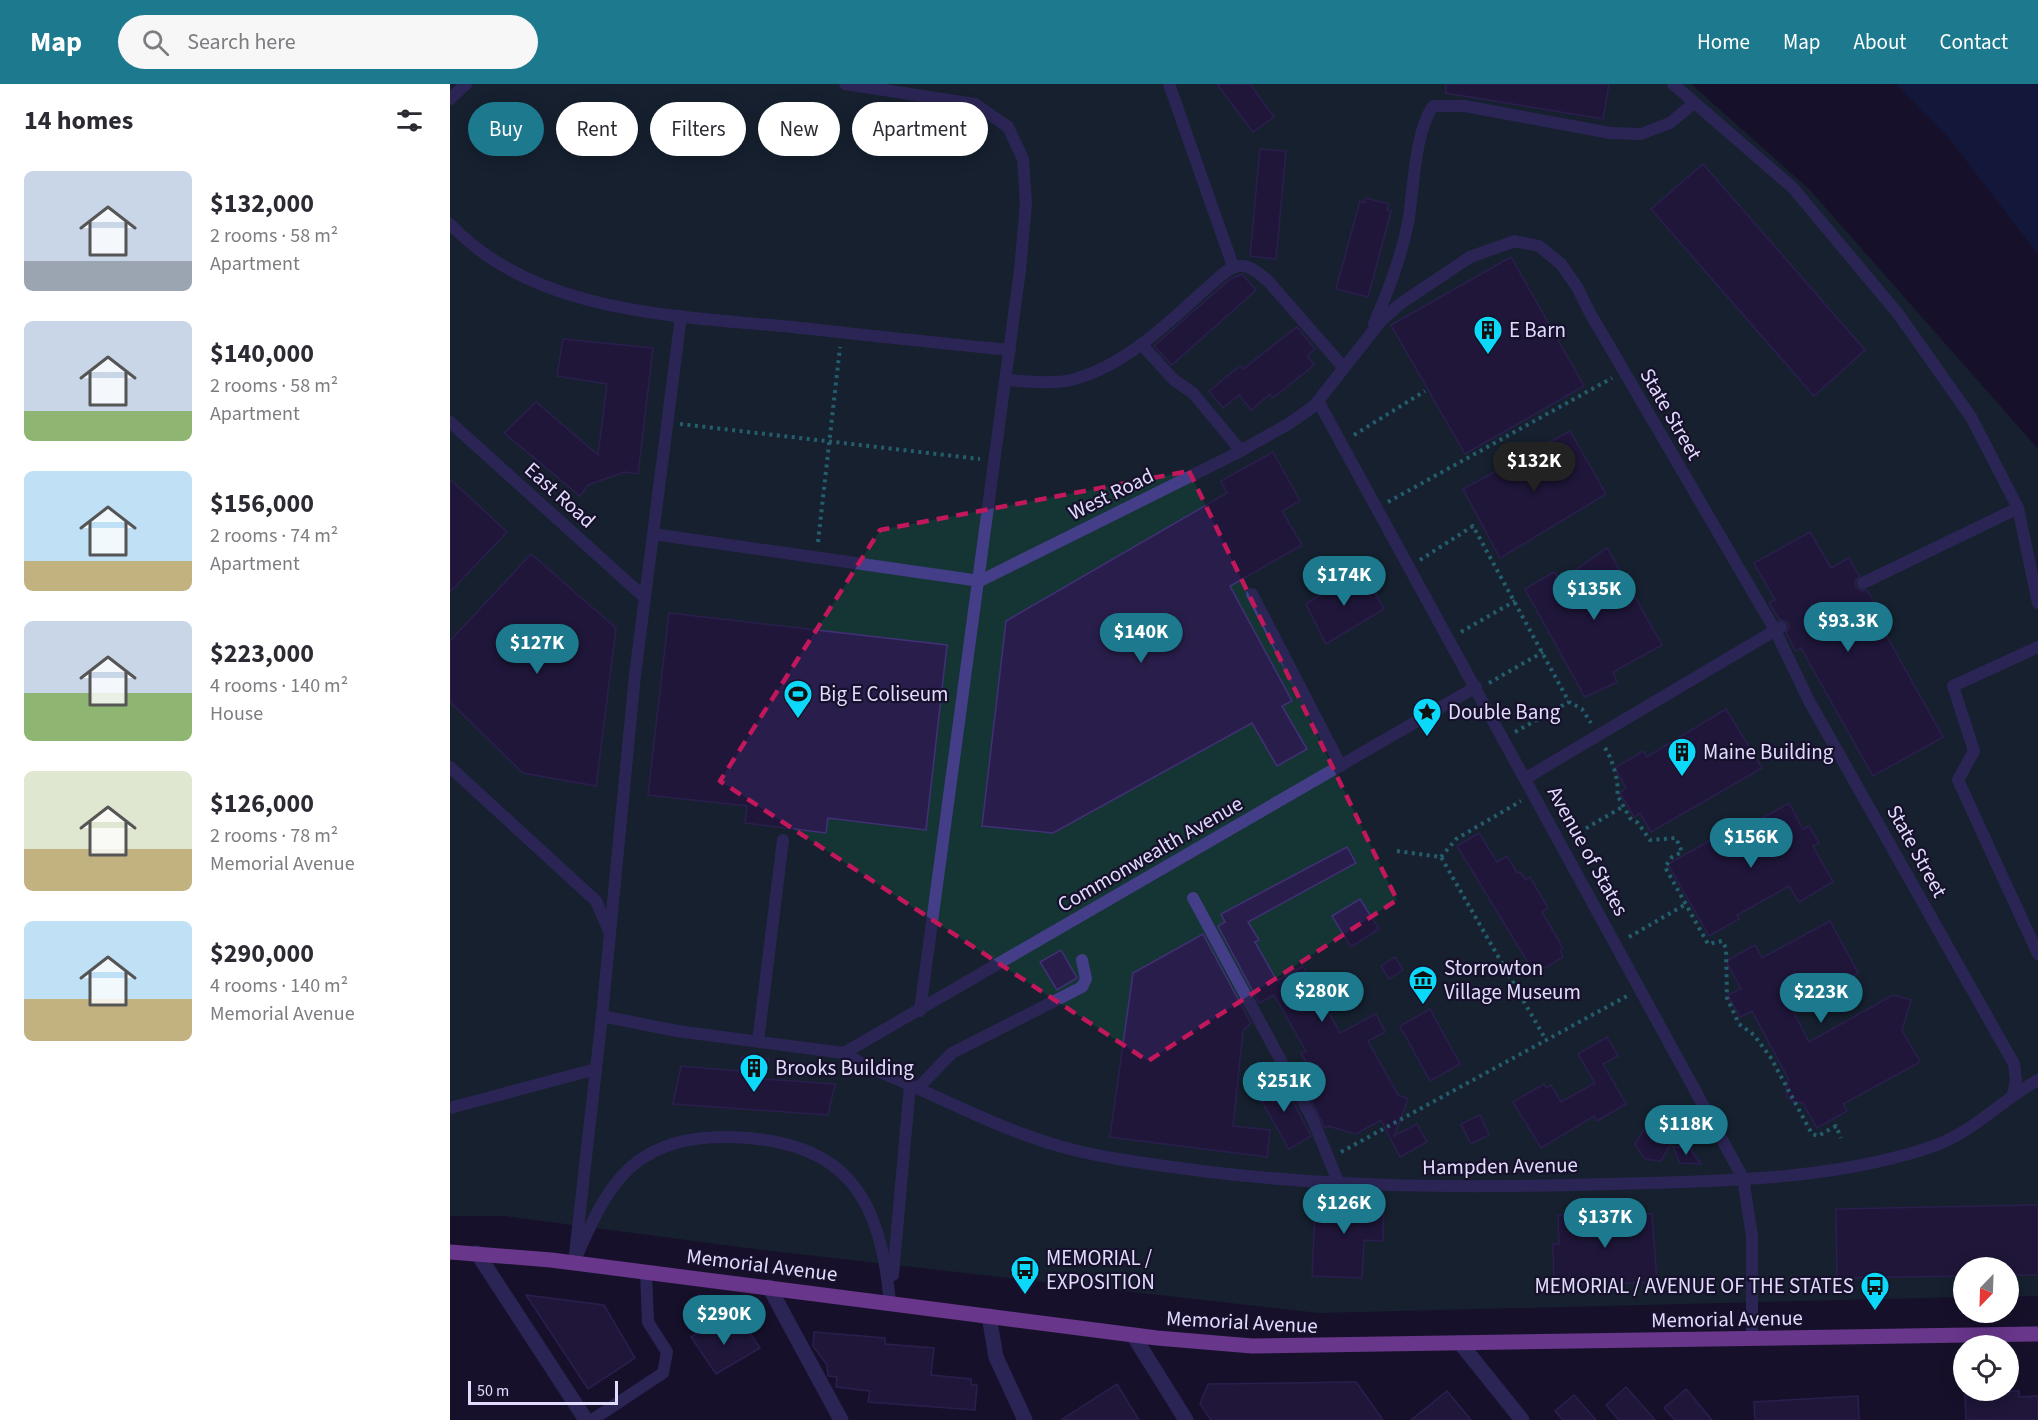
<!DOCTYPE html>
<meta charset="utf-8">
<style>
:root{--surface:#fff;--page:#f7f7f7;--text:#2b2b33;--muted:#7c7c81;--accent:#1d798d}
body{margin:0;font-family:"Source Sans 3",sans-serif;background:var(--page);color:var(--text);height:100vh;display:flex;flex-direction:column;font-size:22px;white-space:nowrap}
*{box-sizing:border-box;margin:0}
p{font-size:20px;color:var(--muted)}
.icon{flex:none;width:33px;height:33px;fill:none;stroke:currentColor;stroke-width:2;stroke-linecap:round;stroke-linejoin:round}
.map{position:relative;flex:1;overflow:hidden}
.panel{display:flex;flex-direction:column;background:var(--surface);width:450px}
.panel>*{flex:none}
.banner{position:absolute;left:18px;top:18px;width:570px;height:54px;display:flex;gap:12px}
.needle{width:39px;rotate:203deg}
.buttons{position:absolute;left:1503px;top:1173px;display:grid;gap:12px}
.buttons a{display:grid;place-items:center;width:66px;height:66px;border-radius:50%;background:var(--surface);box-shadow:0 3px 15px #0003;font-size:30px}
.scale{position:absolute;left:18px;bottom:15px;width:150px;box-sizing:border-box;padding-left:6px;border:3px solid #e1dcfe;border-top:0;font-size:16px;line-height:21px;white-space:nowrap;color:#e1dcfe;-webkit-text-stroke:4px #17112b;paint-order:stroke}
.price{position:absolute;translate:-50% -51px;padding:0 14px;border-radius:21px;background:var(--accent);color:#fff;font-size:20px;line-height:39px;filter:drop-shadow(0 2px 3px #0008)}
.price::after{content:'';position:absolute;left:50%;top:36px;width:18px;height:14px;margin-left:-9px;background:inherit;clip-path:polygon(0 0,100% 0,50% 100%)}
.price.current{background:#222;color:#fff}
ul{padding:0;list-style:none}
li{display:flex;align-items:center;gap:18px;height:150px;padding:0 24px}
li span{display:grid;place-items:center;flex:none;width:168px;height:120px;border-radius:9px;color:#555}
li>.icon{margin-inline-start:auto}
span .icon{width:72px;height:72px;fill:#fffc;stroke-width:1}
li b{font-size:26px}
h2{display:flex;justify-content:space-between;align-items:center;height:72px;padding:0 24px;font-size:26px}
.pill{padding:0 21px;border-radius:27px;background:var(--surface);box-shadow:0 3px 15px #0003;font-size:21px;line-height:54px}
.pill.current{background:var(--accent);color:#fff}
header{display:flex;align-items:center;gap:36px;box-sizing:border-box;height:84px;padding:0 30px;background:var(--accent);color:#fff}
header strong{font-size:28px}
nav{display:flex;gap:33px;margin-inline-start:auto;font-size:21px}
.search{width:420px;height:54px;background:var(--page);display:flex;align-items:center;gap:15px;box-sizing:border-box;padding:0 21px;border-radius:33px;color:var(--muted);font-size:22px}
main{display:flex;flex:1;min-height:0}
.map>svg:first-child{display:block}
.green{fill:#153434}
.water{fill:#0e234d}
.building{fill:#291e4b;stroke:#413077;stroke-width:1.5}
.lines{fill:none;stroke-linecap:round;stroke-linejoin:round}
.path{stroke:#33bbb9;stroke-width:4;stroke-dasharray:3 4.5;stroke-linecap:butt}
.service{stroke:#443e88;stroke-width:12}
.minor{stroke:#443e88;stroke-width:15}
.primary{stroke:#ca65fc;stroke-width:15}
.marked{fill:none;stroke:#c2185b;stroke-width:4.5;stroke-dasharray:12 8;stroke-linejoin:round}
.labels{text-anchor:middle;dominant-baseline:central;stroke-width:4.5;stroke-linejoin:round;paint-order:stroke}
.poi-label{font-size:21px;fill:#e1dcfe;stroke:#17112b;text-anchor:start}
.street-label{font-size:21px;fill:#e1dcfe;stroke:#17112b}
</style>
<header>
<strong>Map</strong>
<div class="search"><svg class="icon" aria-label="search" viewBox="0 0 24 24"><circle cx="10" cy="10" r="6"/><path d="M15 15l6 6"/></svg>Search here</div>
<nav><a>Home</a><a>Map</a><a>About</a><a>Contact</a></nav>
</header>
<main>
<section class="panel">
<h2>14 homes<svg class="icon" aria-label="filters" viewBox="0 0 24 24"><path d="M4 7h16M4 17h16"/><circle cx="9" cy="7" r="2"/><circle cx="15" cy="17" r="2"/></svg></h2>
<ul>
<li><span style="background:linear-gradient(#c9d6e8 75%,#9aa5b1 0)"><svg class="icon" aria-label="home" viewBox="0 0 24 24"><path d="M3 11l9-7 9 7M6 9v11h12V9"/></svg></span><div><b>$132,000</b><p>2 rooms · 58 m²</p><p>Apartment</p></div></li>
<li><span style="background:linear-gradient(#c9d6e8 75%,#8fb573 0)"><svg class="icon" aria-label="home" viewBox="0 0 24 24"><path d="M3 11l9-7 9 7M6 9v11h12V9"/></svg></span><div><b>$140,000</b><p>2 rooms · 58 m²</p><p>Apartment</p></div></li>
<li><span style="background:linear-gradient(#bfe0f5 75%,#c2b280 0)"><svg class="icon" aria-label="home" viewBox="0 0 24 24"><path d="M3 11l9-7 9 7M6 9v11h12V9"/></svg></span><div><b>$156,000</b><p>2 rooms · 74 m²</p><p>Apartment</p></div></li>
<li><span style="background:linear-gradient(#c9d6e8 60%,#8fb573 0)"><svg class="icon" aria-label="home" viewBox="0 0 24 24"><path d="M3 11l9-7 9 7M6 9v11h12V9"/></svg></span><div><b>$223,000</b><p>4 rooms · 140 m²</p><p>House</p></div></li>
<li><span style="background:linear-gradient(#dfe7d0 65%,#c2b280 0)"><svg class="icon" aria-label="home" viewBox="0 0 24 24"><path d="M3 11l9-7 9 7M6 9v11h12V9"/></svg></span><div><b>$126,000</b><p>2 rooms · 78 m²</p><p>Memorial Avenue</p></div></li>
<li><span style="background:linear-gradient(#bfe0f5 65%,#c2b280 0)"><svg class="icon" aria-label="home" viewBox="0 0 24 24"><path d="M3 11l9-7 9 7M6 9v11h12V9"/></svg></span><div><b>$290,000</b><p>4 rooms · 140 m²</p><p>Memorial Avenue</p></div></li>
</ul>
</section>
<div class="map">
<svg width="1588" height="1336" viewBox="0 0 1588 1336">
<rect width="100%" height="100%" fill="#17112b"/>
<path class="green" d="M 0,0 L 1241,0 L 1359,105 L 1588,365 L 1588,1212 L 1559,1212 L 1558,1184 L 1514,1184 L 1513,1213 L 869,1229 L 313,1166 L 55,1132 L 0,1132 Z"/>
<path class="water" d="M 1446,0 L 1588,0 L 1588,170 L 1499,54 Z"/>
<g class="building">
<path d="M 767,0 L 800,0 L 824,33 L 803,48 Z"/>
<path d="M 996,0 L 1159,0 L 1153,35 L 996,9 Z"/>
<path d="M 810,65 L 836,67 L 826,175 L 800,172 Z"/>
<path d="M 1253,80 L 1415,266 L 1364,312 L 1201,125 Z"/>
<path d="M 916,114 L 939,120 L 937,126 L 941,127 L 918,213 L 886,205 L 910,117 L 914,119 Z"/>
<path d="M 1061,173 L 1134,302 L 1015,370 L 941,241 Z"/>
<path d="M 792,190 L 806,206 L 722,281 L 704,262 L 780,195 Z"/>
<path d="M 847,243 L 865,265 L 857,272 L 864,281 L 823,314 L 820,310 L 801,326 L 789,311 L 773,324 L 759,307 L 790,282 L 793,285 Z"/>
<path d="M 113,255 L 203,264 L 188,390 L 174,388 L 138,401 L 130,412 L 54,349 L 86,318 L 148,371 L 157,300 L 107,292 Z"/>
<path d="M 1120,347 L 1156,410 L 1050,474 L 1013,405 Z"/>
<path d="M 823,368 L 850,417 L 832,427 L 852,461 L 780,502 L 842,617 L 832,622 L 857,665 L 827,682 L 802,639 L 603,749 L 532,742 L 556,537 L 777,409 L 771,397 Z"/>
<path d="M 0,395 L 57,448 L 0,508 Z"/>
<path d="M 1360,448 L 1381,484 L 1399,474 L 1409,492 L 1405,498 L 1406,503 L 1412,507 L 1417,506 L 1426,522 L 1421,524 L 1493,653 L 1423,692 L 1351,564 L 1346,567 L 1336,549 L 1339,543 L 1338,538 L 1329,535 L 1319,519 L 1325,516 L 1304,479 Z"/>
<path d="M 1157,464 L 1212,561 L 1163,588 L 1167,598 L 1135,613 L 1075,505 L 1104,488 L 1111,496 Z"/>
<path d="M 81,470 L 166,544 L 146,702 L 73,689 L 0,618 L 0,557 Z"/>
<path d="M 911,485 L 934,525 L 876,560 L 856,520 Z"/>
<path d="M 219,529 L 497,561 L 476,746 L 378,734 L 376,749 L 295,739 L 297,722 L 198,711 Z"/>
<path d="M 1276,625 L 1312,684 L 1201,748 L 1190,729 L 1184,733 L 1170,709 L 1176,704 L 1165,684 L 1193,667 L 1197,673 Z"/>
<path d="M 1339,719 L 1353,745 L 1359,742 L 1369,759 L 1363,762 L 1383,798 L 1349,818 L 1339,802 L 1287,831 L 1289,835 L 1259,852 L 1218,780 L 1275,748 L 1278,754 Z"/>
<path d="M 1029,749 L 1047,778 L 1057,772 L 1067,789 L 1070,788 L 1075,796 L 1080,793 L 1098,824 L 1092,828 L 1113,864 L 1110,866 L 1113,873 L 1085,890 L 1007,762 Z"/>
<path d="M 897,763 L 906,779 L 798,838 L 809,856 L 805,858 L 827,897 L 853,882 L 890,949 L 926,930 L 935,948 L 918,957 L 948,1011 L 958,1015 L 944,1052 L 967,1040 L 977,1058 L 950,1073 L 931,1036 L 906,1050 L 878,1042 L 875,1044 L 845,985 L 857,979 L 851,969 L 856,967 L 824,911 L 809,919 L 768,842 L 775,838 L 771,830 Z"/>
<path d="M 910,815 L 929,845 L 901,863 L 882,832 Z"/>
<path d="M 1380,837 L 1408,889 L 1342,925 L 1359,958 L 1443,911 L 1461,916 L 1452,946 L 1470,978 L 1393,1020 L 1397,1027 L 1367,1044 L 1353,1019 L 1344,1018 L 1337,1013 L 1336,1005 L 1339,996 L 1302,927 L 1290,933 L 1278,911 L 1291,905 L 1276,877 L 1305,861 L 1312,874 Z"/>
<path d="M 753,850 L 801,939 L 793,947 L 783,1042 L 820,1046 L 817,1073 L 660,1053 L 683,889 Z"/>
<path d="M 611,866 L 627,894 L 607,906 L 590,878 Z"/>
<path d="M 945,873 L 953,886 L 939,895 L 931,882 Z"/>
<path d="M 980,925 L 1010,980 L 980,997 L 950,942 Z"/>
<path d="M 1157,953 L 1168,972 L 1153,980 L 1176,1020 L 1147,1037 L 1144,1032 L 1091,1064 L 1063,1018 L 1094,1000 L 1096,1004 L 1101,1001 L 1111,1018 L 1145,999 L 1128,970 Z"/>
<path d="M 292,973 L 319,975 L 314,995 L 385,1000 L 378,1031 L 223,1020 L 231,982 L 289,987 Z"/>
<path d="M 830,993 L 861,1052 L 839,1065 L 806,1007 Z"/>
<path d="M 1030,1031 L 1039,1051 L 1021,1060 L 1011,1040 Z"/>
<path d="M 1203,1031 L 1223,1032 L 1229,1046 L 1211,1077 L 1195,1075 L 1185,1060 Z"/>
<path d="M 1223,1063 L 1239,1063 L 1251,1080 L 1230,1079 Z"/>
<path d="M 860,1114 L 934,1117 L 933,1157 L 914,1156 L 912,1194 L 862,1192 L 865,1133 L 859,1133 Z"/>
<path d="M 1588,1121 L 1588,1191 L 1558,1191 L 1558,1184 L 1514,1184 L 1514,1192 L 1387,1194 L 1386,1125 Z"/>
<path d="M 1147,1127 L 1164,1127 L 1164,1131 L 1202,1130 L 1207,1198 L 1104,1201 L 1103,1160 L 1109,1160 L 1108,1131 L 1147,1130 Z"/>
<path d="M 76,1211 L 154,1221 L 185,1274 L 138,1305 Z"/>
<path d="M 267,1236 L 278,1252 L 295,1242 L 310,1264 L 266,1290 L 241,1253 Z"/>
<path d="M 364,1248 L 435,1254 L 435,1260 L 484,1264 L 481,1291 L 521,1295 L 521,1301 L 527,1301 L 525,1326 L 418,1318 L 420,1307 L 386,1303 L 387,1293 L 378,1292 L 377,1281 L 363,1262 Z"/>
<path d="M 906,1298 L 933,1336 L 761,1336 L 750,1320 L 758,1300 Z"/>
<path d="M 667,1300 L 689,1336 L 611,1336 Z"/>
<path d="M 1176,1303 L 1205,1336 L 1169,1336 L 1156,1321 Z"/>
<path d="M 1236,1305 L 1262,1336 L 1225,1336 L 1214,1324 Z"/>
<path d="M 997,1307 L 1021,1336 L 961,1336 Z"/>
<path d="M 1569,1307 L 1569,1313 L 1588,1312 L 1588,1336 L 1516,1336 L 1515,1309 Z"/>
<path d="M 1124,1311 L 1146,1336 L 1113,1336 L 1105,1327 Z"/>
<path d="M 1408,1312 L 1409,1336 L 1305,1336 L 1304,1318 Z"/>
</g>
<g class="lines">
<g class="path">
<path d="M 230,340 L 530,375"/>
<path d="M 904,351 L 975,307"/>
<path d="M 938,418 L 1162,294"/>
<path d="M 368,458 L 390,263"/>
<path d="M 970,476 L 1023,442 L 1119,618 L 1132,625 L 1141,639"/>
<path d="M 1011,548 L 1065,517"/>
<path d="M 1039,599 L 1093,568"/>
<path d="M 1065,648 L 1119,618"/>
<path d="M 1155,664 C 1162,674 1170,700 1167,711 L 1180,734 L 1188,739 L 1200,756 L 1226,754 L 1232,768 L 1222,773 L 1215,783 L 1258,860 L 1272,857 L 1276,864 L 1277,914 L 1289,940 L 1304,951 L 1321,974 L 1362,1050 L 1368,1052 L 1386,1042 L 1391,1054"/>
<path d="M 1123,752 L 1174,722"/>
<path d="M 947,767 L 991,773 L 1096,956"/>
<path d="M 991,773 L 1006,755 L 1071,717"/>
<path d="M 1179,853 L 1236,820"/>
<path d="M 891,1068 L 1177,912"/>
</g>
<g class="service">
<path d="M 395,0 L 525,20 L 558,43 L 573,75 L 576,119 L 570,186 L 470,927"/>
<path d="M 719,0 L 783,182"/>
<path d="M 1223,0 L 1343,104 L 1449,231 L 1521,333 L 1568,424 L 1588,519"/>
<path d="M 0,15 L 16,0"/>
<path d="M 0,140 C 85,230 227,232 342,243 C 415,251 487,259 560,266"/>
<path d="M 924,240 C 938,208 951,174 958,139 C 964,105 964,50 983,22 L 1015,22 L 1160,49 L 1191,50 L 1220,39 L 1244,19"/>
<path d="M 691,260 L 724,296 L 743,309 L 791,367"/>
<path d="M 556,296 C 578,297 604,301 625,295 C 683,279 729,227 774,189 C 792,175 804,184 819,198 L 894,284"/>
<path d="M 868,317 L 1293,1094 L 1302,1152 L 1302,1255"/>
<path d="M 0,338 L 194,513"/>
<path d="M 203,450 L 530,497 L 787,369 L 840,339 L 864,322 L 931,237 L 950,220 L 1020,173 L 1065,157 L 1089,162 L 1111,180 L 1127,203 L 1140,229 L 1325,546 L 1359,617 L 1564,980 L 1566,996 L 1563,1010"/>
<path d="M 1413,499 L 1568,424"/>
<path d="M 802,510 L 891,682"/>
<path d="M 1588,563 L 1503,602 L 1524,667 L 1508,696 L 1588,870"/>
<path d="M 0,683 L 146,817 L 159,847"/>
<path d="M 1076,694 L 1331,543"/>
<path d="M 743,814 L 863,1036 L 889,1100"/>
<path d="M 152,932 L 227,947 L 394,969 L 417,983 C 485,1009 549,1047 620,1065 C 663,1076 708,1081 752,1087 C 888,1104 1024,1104 1160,1100 C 1264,1097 1375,1097 1475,1065 C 1523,1050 1547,1019 1588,996"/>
<path d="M 308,957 L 333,756"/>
<path d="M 394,969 L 1026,603"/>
<path d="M 468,1004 L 502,969 L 632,903 L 636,895 L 632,876"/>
<path d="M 0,1024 L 146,985"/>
<path d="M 128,1169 C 143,1136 158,1100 187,1078 C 214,1057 250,1052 283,1053 C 398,1058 430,1113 440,1219"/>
<path d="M 124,1179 L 152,932 L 185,591 L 231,232"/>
<path d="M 443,1191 L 460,1001"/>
<path d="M 142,1336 L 213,1289 L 217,1268 L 198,1238 L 196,1188"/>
</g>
<g class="minor">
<path d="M 27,1169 L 136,1336"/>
<path d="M 319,1203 L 391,1336"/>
<path d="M 539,1232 L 546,1273 L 575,1336"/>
<path d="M 683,1251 L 736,1336"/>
<path d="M 1011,1260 L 1072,1336"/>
</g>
<path class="primary" d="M 0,1168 L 101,1176 L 707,1254 L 802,1262 L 1588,1250"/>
</g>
<path d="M0 0H1588V1336H0ZM 739,387 L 947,816 L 698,977 L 270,697 L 430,446 Z" fill="#17112b" fill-opacity=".55" fill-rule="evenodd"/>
<path class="marked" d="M 739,387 L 947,816 L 698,977 L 270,697 L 430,446 Z"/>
<defs>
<g id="building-pin" transform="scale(1.5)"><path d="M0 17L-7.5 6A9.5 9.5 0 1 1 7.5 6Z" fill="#0cd8fa" stroke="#17112b"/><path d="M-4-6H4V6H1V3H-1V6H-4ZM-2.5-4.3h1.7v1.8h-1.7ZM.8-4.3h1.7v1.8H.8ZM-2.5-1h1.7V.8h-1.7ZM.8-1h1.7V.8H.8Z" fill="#111"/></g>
<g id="stadium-pin" transform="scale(1.5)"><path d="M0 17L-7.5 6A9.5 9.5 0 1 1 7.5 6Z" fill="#0cd8fa" stroke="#17112b"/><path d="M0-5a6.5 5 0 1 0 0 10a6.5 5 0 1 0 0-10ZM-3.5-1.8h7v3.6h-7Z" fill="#111"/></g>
<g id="sight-pin" transform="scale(1.5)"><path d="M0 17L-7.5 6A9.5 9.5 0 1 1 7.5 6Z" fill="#0cd8fa" stroke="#17112b"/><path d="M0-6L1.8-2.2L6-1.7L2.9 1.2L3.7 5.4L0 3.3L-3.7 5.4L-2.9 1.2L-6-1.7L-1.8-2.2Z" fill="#111"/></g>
<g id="museum-pin" transform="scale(1.5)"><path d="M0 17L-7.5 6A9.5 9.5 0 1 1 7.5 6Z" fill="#0cd8fa" stroke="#17112b"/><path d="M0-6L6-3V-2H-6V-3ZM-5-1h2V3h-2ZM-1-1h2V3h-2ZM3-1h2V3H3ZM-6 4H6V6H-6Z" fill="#111"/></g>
<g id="bus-pin" transform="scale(1.5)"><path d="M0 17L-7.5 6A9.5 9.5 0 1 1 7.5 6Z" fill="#0cd8fa" stroke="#17112b"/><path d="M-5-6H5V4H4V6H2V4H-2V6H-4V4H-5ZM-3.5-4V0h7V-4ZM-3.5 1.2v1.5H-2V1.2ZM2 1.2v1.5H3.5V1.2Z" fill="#111"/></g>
</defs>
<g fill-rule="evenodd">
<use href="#building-pin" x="1038" y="246"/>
<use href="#stadium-pin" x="348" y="610"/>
<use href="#sight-pin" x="977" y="628"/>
<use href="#building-pin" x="1232" y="668"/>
<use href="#museum-pin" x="973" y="896"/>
<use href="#building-pin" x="304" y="984"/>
<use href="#bus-pin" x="575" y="1186"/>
<use href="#bus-pin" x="1425" y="1202"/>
</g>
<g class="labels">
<g class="poi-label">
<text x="1059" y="246">E Barn</text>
<text x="369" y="610">Big E Coliseum</text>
<text x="998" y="628">Double Bang</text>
<text x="1253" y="668">Maine Building</text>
<text x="994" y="884">Storrowton<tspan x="994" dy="24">Village Museum</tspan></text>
<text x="325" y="984">Brooks Building</text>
<text x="596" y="1174">MEMORIAL /<tspan x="596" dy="24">EXPOSITION</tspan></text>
<text x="1404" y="1202" text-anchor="end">MEMORIAL / AVENUE OF THE STATES</text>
</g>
<g class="street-label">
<text transform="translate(1221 330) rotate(60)">State Street</text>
<text transform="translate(661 410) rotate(-26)">West Road</text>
<text transform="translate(110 411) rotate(42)">East Road</text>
<text transform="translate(1138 767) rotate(61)">Avenue of States</text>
<text transform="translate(1467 767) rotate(61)">State Street</text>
<text transform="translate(700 770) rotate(-30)">Commonwealth Avenue</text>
<text transform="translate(1050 1082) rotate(-1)">Hampden Avenue</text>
<text transform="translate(312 1181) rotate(7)">Memorial Avenue</text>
<text transform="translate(1277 1235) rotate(-1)">Memorial Avenue</text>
<text transform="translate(792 1238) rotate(3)">Memorial Avenue</text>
</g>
</g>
</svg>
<div class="buttons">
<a><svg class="needle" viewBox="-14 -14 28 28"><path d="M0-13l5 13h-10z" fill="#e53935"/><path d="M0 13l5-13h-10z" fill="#7c7c81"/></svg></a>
<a><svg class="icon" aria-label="locate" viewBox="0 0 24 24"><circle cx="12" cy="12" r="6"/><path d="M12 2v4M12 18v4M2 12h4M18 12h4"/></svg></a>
</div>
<div class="scale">50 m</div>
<b class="price current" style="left:1084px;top:409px">$132K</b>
<b class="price" style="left:894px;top:523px">$174K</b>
<b class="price" style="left:1144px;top:537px">$135K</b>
<b class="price" style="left:1398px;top:569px">$93.3K</b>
<b class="price" style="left:691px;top:580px">$140K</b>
<b class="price" style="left:87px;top:591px">$127K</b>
<b class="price" style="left:1301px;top:785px">$156K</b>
<b class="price" style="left:872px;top:939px">$280K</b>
<b class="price" style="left:1371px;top:940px">$223K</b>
<b class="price" style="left:834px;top:1029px">$251K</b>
<b class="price" style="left:1236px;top:1072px">$118K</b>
<b class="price" style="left:894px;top:1151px">$126K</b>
<b class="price" style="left:1155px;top:1165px">$137K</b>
<b class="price" style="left:274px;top:1262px">$290K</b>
<div class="banner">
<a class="pill current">Buy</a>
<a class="pill">Rent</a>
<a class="pill">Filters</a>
<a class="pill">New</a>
<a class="pill">Apartment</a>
</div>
</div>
</main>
